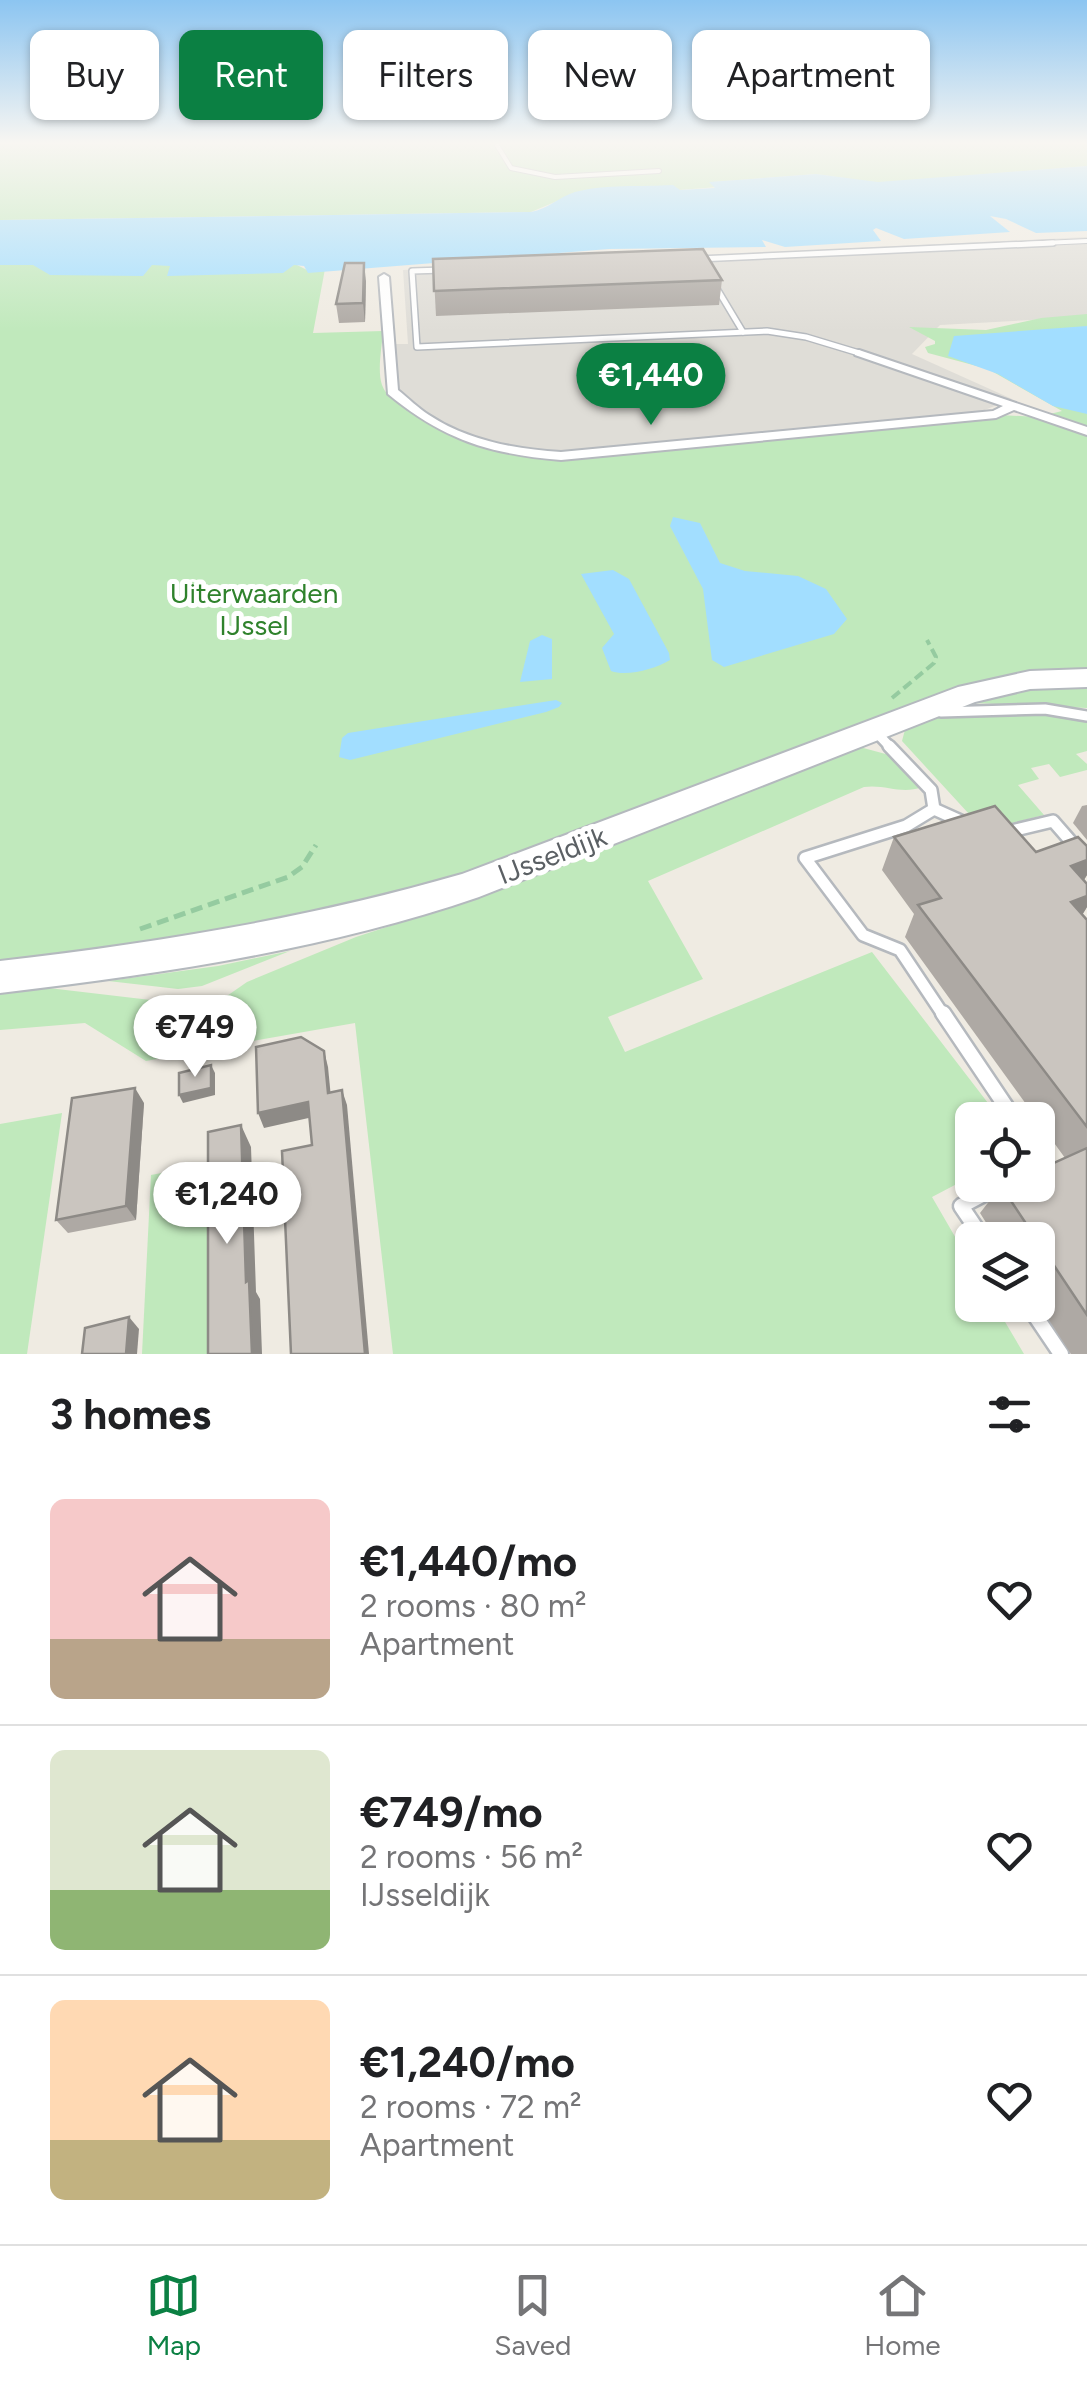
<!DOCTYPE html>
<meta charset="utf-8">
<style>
:root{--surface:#fff;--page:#f2f2f2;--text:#202124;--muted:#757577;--line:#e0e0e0;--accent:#0b8043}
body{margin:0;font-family:Figtree,sans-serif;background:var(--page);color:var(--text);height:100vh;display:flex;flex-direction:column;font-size:38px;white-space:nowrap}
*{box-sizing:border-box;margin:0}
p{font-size:32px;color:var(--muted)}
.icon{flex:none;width:55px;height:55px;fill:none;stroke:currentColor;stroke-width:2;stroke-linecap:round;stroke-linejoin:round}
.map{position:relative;height:1354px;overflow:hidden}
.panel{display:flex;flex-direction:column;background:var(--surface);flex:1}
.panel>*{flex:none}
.hud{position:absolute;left:30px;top:30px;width:1028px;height:90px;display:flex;gap:20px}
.controls{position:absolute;left:955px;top:1102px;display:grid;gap:20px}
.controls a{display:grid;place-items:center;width:100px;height:100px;border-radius:15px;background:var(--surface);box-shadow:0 2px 8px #0004;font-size:50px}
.price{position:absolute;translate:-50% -85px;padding:0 22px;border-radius:35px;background:#fff;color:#222;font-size:32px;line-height:65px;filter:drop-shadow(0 2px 5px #0008)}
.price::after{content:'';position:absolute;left:50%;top:60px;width:30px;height:22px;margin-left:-15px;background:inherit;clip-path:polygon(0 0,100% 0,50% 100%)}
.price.selected{background:var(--accent);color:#fff}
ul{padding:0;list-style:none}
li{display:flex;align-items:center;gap:30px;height:250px;padding:0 50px}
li+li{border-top:2px solid var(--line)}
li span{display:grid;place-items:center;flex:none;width:280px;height:200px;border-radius:15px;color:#555}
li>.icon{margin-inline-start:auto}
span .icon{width:120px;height:120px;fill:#fffc;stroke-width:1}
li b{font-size:42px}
h2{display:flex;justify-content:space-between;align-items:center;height:120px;padding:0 50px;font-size:42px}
.tag{padding:0 35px;border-radius:15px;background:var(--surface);box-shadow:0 2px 8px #0004;font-size:35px;line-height:90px}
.tag.selected{background:var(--accent);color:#fff}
.tab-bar{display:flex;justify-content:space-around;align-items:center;height:140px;border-top:2px solid var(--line);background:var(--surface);font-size:28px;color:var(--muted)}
.tab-bar a{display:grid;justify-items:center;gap:5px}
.tab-bar .selected{color:var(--accent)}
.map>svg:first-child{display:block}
.industrial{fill:#dfddd7}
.green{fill:#c0e9bc}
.water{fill:#a2deff}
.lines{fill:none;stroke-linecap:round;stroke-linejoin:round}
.lane-far4-casing{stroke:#b5b9be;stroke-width:6}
.lane-far3-casing{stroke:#b5b9be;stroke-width:8}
.lane-far2-casing{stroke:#b5b9be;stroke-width:14}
.lane-far1-casing{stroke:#b5b9be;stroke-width:16}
.lane-casing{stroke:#b5b9be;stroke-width:19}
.street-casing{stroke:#b5b9be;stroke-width:4}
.secondary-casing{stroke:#b4b9be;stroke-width:4}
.path-far1{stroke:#95cba0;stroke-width:4;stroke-dasharray:10 5;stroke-linecap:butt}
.path{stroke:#95cba0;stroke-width:5;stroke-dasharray:12 6;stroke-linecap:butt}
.lane-far4{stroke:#fff;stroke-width:4}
.lane-far3{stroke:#fff;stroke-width:5}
.lane-far2{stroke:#fff;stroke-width:9}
.lane-far1{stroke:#fff;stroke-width:11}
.lane{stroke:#fff;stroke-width:14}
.street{fill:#fff;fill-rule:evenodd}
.secondary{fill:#fff;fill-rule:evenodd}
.wall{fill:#aea9a4}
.shaded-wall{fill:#8d8a86}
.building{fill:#cac5bf;stroke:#8d8a86;stroke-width:2.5}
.labels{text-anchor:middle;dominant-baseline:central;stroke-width:10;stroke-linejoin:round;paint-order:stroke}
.park-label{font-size:28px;fill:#2f822c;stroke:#fff}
.street-label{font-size:28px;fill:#5b6064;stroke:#fff}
</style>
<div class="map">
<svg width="1087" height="1354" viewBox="0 0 1087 1354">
<rect width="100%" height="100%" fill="#efebe2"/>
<path class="industrial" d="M 1087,237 L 1087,317 L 940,325 L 912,354 L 1012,399 L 977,413 L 562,454 L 503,447 L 459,432 L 430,417 L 397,390 L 396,344 L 408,344 L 403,270 Z"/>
<g class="green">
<path d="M 1087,142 L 1087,166 L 878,183 L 816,174 L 714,182 L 718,187 L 562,199 L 531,212 L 0,220 L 0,143 Z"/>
<path d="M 0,265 L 297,265 L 307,270 L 325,269 L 313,333 L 383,331 C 382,347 377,370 382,385 C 386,397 400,404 410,411 C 462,448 518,455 580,458 L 1000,415 L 1038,417 L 1062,411 L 988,369 L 928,353 L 925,347 L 935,344 L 935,341 L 909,327 L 986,330 L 1041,318 L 1087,314 L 1087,671 L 1032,672 L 960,688 L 465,876 L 350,912 L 0,963 Z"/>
<path d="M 1087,684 L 1087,708 L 974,703 L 1023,689 Z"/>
<path d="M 1040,713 L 1087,722 L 1087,751 L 1076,754 L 1087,764 L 1087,770 L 1060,777 L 1049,764 L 1031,768 L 1039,779 L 1018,785 L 1044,815 L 1004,825 L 969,814 L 902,741 L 906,726 L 933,717 Z"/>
<path d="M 856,746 L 893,756 L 922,787 C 901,795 886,784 864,787 L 648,881 L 703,979 L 608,1017 L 625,1052 L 872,952 L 1001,1120 L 972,1120 L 972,1176 L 932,1197 L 972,1266 L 972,1305 L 995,1305 L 1024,1354 L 393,1354 L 355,1023 L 230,1045 L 219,1033 L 217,1014 L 224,998 L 247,982 L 356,937 L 476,898 Z"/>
<path d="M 290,951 L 202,986 L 178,989 L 108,981 L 218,966 Z"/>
<path d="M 40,987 L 176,1003 L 187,1013 L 192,1025 L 173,1056 L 146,1061 L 85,1023 L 0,1030 L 0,991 Z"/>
<path d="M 62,1113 L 27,1354 L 0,1354 L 0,1124 Z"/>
<path d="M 213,1163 L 214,1354 L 142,1354 L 151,1175 Z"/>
</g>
<g class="water">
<path d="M 1087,166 L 1087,231 L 1036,233 L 1006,219 L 990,216 L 1010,232 L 904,239 L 876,228 L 873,230 L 881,241 L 785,247 L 762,240 L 766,247 L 609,249 L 308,273 L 304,266 L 294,265 L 283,273 L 167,276 L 170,266 L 152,265 L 143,276 L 50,275 L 33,265 L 0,265 L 0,220 L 531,212 C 548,209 559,197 575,192 C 605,184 642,187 673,185 L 680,190 L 715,188 L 709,182 L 816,174 L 878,182 Z"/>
<path d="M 1087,326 L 1087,414 L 1053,406 L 998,374 L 948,356 L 954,336 Z"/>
<path d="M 673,517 L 700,523 L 720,563 L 745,571 L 798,576 L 826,589 L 847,619 L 834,634 L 724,667 L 712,660 L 703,589 L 670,526 Z"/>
<path d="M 613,570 L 629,579 L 669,653 L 670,660 C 655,669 627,677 611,671 L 602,648 L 614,634 L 581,574 Z"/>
<path d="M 542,635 L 552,639 L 552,679 L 520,682 L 530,641 Z"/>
<path d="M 556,700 L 562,703 L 559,707 L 546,712 L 350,760 L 339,757 L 342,738 L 348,733 Z"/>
</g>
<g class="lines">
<g class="lane-far4-casing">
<g id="lane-far4">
<path d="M 495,142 L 511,168 L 555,177 L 659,171"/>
<path d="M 999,245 L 1087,241"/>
</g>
</g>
<g class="lane-far3-casing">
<g id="lane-far3">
<path d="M 698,259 L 1053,243"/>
<path d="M 443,270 L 412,271 L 417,347 L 767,331 L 806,337 L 859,353"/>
<path d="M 716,287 L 743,332"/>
</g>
</g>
<g class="lane-far2-casing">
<g id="lane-far2">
<path d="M 941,712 L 1045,709 L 1087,716"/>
<path d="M 875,731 L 892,749"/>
</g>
</g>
<g class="lane-far1-casing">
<g id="lane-far1">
<path d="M 889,746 L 931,790 L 934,809 L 906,826 L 805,858 L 863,935 L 900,950 L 944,1016"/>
<path d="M 934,809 L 963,822"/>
<path d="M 1007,832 L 1053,821 L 1087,860"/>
</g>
</g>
<g class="lane-casing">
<g id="lane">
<path d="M 943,1013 L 1015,1120"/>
<path d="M 984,1240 L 961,1206 L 1001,1185"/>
<path d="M 1028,1305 L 1061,1354"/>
</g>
</g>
<g class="street-casing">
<path id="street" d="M 384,274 L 389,277 L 398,390 C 408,398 418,408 429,415 C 468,441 516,449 561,452 L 993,411 L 1003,406 L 855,355 L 855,351 L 859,350 L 1087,427 L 1087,435 L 1014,410 L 996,418 L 561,460 C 489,454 444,440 388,394 L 379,277 Z"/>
</g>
<g class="secondary-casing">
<path id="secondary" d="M 1087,669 L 1087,687 L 1030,689 L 975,702 L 479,897 C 324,950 162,974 0,993 L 0,961 C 157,943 310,918 462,874 L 958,687 L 1030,671 Z"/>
</g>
<path class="path-far1" d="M 892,698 L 934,663 L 936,657 L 927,640"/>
<path class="path" d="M 140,929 L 288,877 L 302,867 L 316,845"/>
<use href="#lane-far4" class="lane-far4"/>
<use href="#lane-far3" class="lane-far3"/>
<use href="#lane-far2" class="lane-far2"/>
<use href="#lane-far1" class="lane-far1"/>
<use href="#lane" class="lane"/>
<use href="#street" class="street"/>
<use href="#secondary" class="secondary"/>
</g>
<g class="wall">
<path d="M 433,259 L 722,280 L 719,305 L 436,316 Z"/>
<path d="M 366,281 L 365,322 L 339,323 L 336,304 Z"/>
<path d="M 1087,805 L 1087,840 L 1073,823 L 1082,806 Z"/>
<path d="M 894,837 L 1036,852 L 1087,875 L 1084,880 L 1087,884 L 1087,907 L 1082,915 L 1087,920 L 1087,1354 L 1071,1354 L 1038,1303 L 1038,1240 L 997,1240 L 980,1213 L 1001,1186 L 1065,1158 L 905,937 L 914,914 L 882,870 Z"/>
<path d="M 144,1103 L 136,1220 L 68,1233 L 56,1220 Z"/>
</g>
<g class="shaded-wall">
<path d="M 364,263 L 366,281 L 365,322 L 363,303 Z"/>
<path d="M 1087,860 L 1087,875 L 1078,889 L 1071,866 Z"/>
<path d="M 1087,896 L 1087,907 L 1076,925 L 1071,902 Z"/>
<path d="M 324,1051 L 328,1067 L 332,1108 L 328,1093 Z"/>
<path d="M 211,1065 L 215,1073 L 215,1095 L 183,1103 L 179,1095 Z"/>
<path d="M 135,1088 L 144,1103 L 136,1220 L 126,1206 Z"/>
<path d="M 342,1090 L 347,1105 L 369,1354 L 365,1354 Z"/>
<path d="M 308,1102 L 313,1117 L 264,1128 L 258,1113 Z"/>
<path d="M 241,1125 L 251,1147 L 256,1292 L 260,1299 L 262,1354 L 252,1354 L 246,1282 Z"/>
<path d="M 129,1317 L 139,1329 L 137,1354 L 126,1354 Z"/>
</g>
<g class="building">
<path d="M 703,249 L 722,280 L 434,291 L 433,259 Z"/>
<path d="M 345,263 L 364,263 L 363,303 L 336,304 Z"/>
<path d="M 995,806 L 1036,852 L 1078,837 L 1087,846 L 1087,860 L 1071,866 L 1087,884 L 1087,896 L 1071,902 L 1087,920 L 1087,1127 L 918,905 L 941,898 L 894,837 Z"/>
<path d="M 301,1037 L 324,1051 L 328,1093 L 342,1090 L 365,1354 L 291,1354 L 282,1151 L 312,1145 L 308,1102 L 258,1113 L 256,1047 Z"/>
<path d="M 211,1065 L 211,1088 L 179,1095 L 179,1073 Z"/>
<path d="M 135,1088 L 126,1206 L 56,1220 L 72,1098 Z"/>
<path d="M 241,1125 L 246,1282 L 249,1280 L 252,1354 L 208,1354 L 208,1132 Z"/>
<path d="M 1087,1148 L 1087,1315 L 1001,1186 L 1038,1185 L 1038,1170 Z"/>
<path d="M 129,1317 L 126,1354 L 82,1354 L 85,1328 Z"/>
</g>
<linearGradient id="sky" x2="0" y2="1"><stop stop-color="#8cc5f1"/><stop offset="0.43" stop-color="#f8f6f2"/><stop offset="1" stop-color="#f8f6f2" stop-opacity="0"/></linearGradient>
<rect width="1087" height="332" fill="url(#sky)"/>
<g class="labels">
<g class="park-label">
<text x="254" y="593">Uiterwaarden<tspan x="254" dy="32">IJssel</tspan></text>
</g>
<g class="street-label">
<text transform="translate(552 855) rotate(-21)">IJsseldijk</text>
</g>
</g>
</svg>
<div class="controls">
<a><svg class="icon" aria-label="locate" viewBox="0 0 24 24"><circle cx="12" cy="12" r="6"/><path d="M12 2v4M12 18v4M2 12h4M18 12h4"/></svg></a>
<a><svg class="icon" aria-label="layers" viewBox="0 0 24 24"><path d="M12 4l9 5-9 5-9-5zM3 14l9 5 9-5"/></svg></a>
</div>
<b class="price selected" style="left:651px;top:428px">€1,440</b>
<b class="price" style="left:195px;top:1080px">€749</b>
<b class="price" style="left:227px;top:1247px">€1,240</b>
<div class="hud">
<a class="tag">Buy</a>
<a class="tag selected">Rent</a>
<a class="tag">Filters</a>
<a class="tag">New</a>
<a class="tag">Apartment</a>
</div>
</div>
<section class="panel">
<h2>3 homes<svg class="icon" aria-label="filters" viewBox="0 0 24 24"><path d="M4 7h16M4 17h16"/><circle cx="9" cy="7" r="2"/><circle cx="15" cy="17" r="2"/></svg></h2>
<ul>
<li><span style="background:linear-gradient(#f6c9c9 70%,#b9a48a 0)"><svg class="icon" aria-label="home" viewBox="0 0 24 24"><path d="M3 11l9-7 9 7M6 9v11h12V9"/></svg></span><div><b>€1,440/mo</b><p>2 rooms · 80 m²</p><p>Apartment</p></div><svg class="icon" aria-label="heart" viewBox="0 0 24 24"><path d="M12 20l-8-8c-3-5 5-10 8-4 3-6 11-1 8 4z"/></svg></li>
<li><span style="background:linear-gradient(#dfe7d0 70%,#8fb573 0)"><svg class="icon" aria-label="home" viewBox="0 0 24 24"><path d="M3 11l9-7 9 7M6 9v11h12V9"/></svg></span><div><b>€749/mo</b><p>2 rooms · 56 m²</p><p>IJsseldijk</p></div><svg class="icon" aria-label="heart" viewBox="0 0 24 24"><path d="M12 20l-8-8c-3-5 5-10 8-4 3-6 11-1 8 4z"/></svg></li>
<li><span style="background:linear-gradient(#ffd9b3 70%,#c2b280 0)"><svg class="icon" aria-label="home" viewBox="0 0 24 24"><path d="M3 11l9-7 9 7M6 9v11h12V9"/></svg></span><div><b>€1,240/mo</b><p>2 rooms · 72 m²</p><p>Apartment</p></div><svg class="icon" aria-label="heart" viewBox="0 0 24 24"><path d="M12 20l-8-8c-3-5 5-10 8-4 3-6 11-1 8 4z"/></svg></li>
</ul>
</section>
<nav class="tab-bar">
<a class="selected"><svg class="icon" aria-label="map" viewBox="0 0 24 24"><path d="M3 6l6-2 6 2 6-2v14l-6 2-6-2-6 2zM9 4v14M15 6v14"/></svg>Map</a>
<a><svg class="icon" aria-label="saved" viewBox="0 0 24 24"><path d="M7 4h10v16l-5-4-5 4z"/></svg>Saved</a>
<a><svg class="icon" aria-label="home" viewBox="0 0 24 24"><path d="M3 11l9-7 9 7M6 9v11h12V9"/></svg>Home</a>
</nav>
